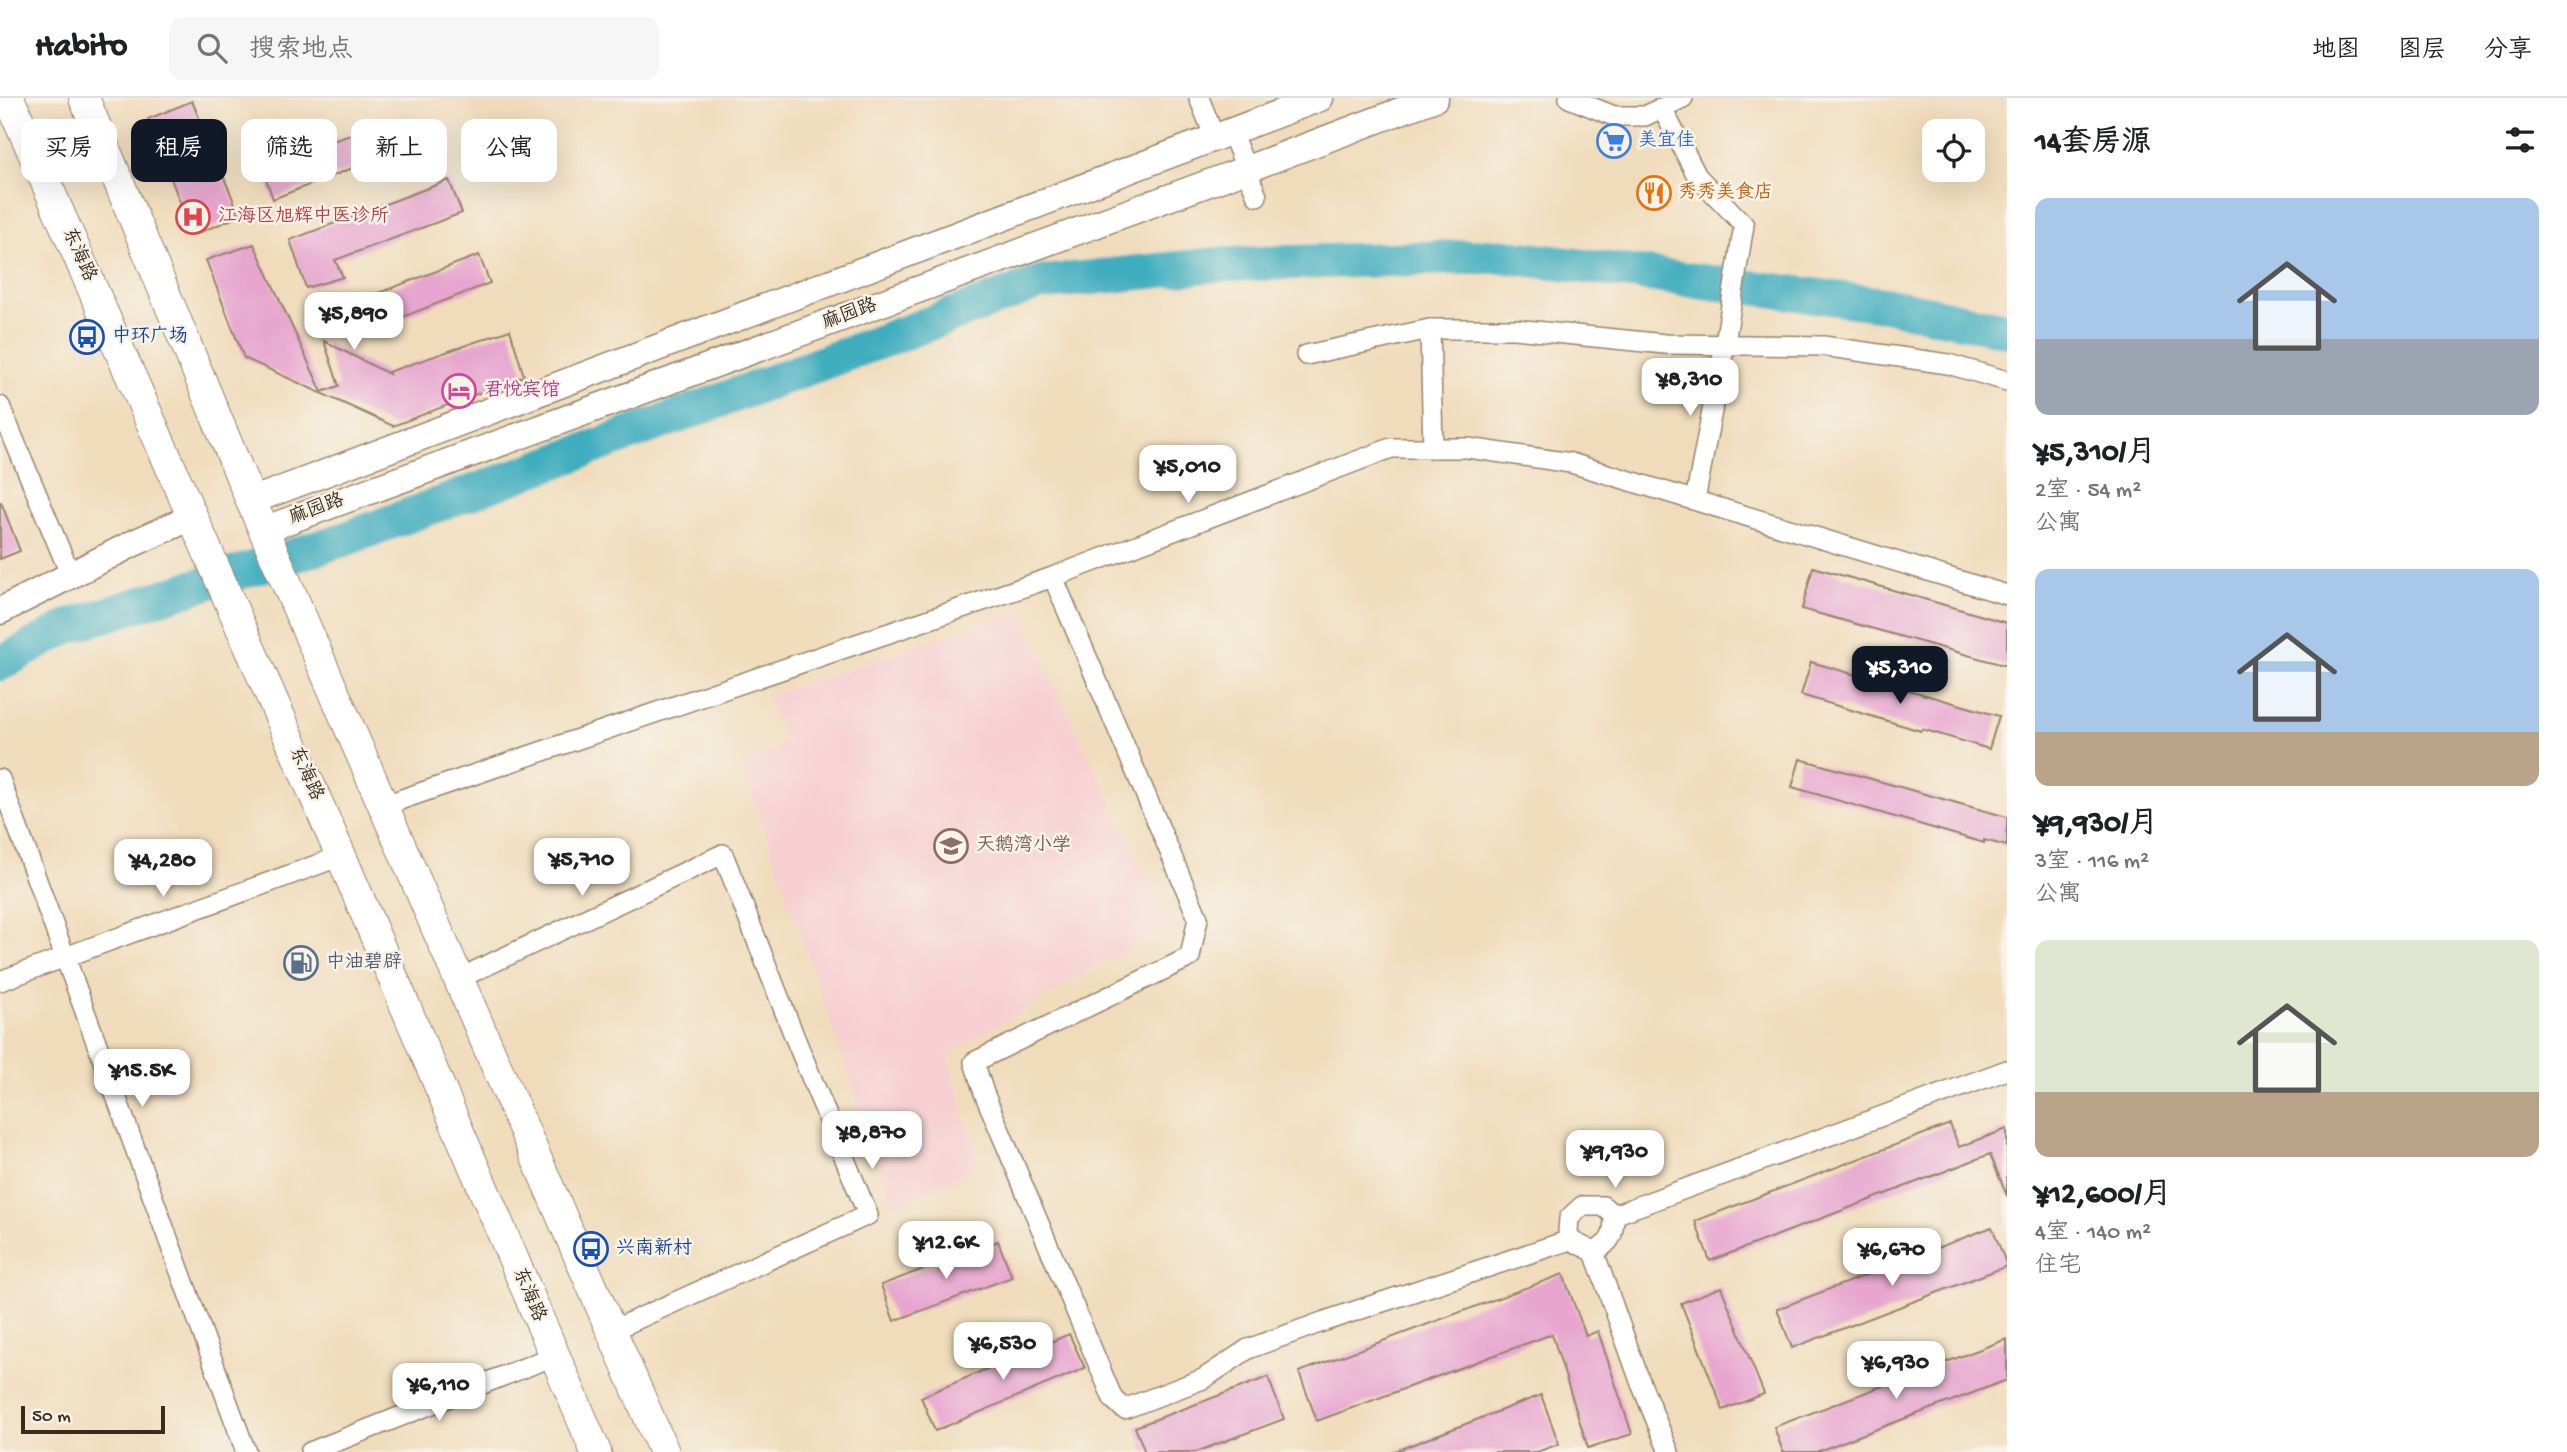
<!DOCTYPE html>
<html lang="zh">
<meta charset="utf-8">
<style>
:root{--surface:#fff;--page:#f6f6f6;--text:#202124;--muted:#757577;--line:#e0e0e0;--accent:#111827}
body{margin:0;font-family:"Gochi Hand","LXGW WenKai TC",sans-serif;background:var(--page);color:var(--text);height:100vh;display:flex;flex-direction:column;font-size:26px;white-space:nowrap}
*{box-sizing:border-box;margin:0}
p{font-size:23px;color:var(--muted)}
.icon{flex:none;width:38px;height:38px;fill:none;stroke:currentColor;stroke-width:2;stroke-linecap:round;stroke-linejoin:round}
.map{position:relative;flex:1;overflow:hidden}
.side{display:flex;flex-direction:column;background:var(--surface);width:560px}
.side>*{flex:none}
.guide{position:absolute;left:21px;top:21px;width:665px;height:63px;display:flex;gap:14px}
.controls{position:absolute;left:1922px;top:21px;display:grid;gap:14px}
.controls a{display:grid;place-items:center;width:63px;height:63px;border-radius:14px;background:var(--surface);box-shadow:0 7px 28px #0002;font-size:35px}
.scale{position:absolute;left:21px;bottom:18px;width:144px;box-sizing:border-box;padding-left:7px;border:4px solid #3b2a1e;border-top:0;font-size:19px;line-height:24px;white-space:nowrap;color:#3b2a1e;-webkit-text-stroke:5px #f7f3e8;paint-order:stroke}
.price{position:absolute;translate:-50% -60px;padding:0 16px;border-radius:14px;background:#fff;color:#222;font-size:23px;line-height:46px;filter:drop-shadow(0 2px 4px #0008)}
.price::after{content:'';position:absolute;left:50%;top:42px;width:21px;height:16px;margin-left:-10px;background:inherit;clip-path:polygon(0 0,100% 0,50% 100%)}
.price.on{background:var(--accent);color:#fff}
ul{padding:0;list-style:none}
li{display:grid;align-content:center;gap:14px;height:371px;padding:0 28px}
li span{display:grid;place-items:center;height:217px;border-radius:14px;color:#555}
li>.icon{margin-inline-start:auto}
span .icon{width:126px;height:126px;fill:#fffc;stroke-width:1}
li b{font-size:30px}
h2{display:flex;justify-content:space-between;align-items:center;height:84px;padding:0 28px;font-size:30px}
.pill{padding:0 24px;border-radius:14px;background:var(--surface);box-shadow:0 7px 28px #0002;font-size:24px;line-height:63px}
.pill.on{background:var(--accent);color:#fff}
header{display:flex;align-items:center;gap:42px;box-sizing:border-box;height:98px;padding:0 35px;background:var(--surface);border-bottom:2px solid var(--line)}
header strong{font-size:33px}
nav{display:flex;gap:38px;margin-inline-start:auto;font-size:24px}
.search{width:490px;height:63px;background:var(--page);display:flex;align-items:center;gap:18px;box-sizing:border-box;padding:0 24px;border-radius:14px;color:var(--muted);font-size:26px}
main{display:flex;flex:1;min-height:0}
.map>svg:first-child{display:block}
.built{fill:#f7cfd1}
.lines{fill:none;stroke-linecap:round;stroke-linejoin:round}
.river{stroke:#41adbf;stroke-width:35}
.building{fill:#e7a5cf}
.street-casing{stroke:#96836c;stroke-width:22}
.secondary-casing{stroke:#96836c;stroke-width:29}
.primary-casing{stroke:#96836c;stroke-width:32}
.street{stroke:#fff;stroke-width:19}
.secondary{stroke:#fff;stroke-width:26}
.primary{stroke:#fff;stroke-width:30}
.labels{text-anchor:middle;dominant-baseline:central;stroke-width:5;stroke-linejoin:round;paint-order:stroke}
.shop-label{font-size:19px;fill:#366cbe;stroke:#f7f3e8;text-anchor:start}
.food-label{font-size:19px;fill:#c56008;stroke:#f7f3e8;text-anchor:start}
.health-label{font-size:19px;fill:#be3a42;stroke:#f7f3e8;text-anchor:start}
.street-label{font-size:19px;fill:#3b2a1e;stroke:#f7f3e8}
.transit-label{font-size:19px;fill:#164399;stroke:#f7f3e8;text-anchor:start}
.hotel-label{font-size:19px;fill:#b23c85;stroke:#f7f3e8;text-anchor:start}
.education-label{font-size:19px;fill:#785e54;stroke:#f7f3e8;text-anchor:start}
.service-label{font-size:19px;fill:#4e5e75;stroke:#f7f3e8;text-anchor:start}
</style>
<header>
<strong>Habito</strong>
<div class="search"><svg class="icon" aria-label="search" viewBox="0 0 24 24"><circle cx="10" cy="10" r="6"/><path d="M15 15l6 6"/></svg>搜索地点</div>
<nav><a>地图</a><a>图层</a><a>分享</a></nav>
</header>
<main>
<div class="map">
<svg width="2007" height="1354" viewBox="0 0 2007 1354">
<rect width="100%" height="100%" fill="#f7f3e8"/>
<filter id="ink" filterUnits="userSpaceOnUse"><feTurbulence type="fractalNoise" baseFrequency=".0143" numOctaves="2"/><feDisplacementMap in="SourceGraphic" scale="14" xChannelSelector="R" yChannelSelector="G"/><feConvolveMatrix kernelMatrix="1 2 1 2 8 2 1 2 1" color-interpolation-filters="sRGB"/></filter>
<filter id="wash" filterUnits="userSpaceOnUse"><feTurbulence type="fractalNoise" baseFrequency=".00686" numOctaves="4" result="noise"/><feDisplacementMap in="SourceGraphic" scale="28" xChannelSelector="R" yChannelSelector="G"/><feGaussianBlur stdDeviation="1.57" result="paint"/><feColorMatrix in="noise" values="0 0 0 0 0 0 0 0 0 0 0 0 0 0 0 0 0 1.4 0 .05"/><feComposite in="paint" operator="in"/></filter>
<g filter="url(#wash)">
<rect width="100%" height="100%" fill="#f0dcbb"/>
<path class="built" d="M 1020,514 L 1169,826 L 948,956 L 979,1069 L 894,1109 L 743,669 L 787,645 L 767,599 Z"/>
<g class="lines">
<path class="river" d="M 0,566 L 67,529 L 345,441 L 1039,185 L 1212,167 L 1502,158 L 1888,207 L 2007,232"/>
</g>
<g id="blocks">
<g class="building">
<path d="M 192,3 L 240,118 L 198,135 L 192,135 L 148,21 Z"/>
<path d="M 362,33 L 371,63 L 273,101 L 261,67 Z"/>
<path d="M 449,82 L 462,115 L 335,162 L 343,179 L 306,190 L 290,142 Z"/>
<path d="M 254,146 L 322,294 L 339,288 L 324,243 L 389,276 L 388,274 L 510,232 L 524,278 L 393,328 L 244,260 L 206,162 Z"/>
<path d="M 479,157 L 490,185 L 372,231 L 360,202 Z"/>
<path d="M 1,404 L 20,453 L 0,461 L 0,405 Z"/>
<path d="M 1813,469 L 2007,525 L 2007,568 L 1802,511 Z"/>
<path d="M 1811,564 L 1999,618 L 1989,651 L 1922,631 L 1921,633 L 1801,597 Z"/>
<path d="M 1800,661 L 2007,719 L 2007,748 L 1984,742 L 1984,745 L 1792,689 Z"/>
<path d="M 1950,1026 L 1959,1049 L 2007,1031 L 2007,1098 L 1990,1056 L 1710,1163 L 1695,1123 Z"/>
<path d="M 1992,1129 L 2007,1168 L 1792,1250 L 1777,1211 Z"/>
<path d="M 998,1143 L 1012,1179 L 894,1223 L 881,1187 Z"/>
<path d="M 1563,1176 L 1586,1238 L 1598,1233 L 1632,1336 L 1588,1350 L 1552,1236 L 1317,1323 L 1299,1274 Z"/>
<path d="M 1721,1189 L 1764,1296 L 1723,1312 L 1681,1205 Z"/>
<path d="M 1069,1236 L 1085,1270 L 935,1333 L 921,1299 Z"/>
<path d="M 2007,1241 L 2007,1282 L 1816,1354 L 1783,1354 L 1774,1329 Z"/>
<path d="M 1268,1279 L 1284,1321 L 1196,1354 L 1145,1354 L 1135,1329 Z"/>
<path d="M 1541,1297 L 1559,1346 L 1537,1354 L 1393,1354 Z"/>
</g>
</g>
</g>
<g filter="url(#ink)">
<use href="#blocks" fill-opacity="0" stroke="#96836c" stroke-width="2"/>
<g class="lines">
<g class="street-casing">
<g id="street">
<path d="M 1199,0 L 1215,40"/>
<path d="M 1569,0 L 1614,18 L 1645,18 L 1683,0"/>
<path d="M 1662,10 L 1697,78 L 1744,127 L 1725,245 L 1695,402"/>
<path d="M 1231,33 L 1257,98"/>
<path d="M 1430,231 L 1433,350"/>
<path d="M 1306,257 L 1430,231 L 1515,231 L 1665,246 L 1823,248 L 1948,266 L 2007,283"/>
<path d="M 0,308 L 71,478"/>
<path d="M 1053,479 L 1198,820 L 1190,859 L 974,964 L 984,995 L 1113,1301 L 1124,1311 L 1203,1281 L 1248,1251 L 1325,1223 L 1570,1142"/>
<path d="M 0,681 L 246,1354"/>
<path d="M 382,708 L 1053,479 L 1391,350 L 1468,350 L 1571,365 L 2007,497"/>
<path d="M 458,881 L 723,756 L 795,940 L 868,1117 L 613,1232"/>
<path d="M 0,883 L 341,758"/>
<path d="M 1582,1108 L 1603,1108 L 1614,1117 C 1614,1137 1612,1144 1594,1154 L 1570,1142 L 1568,1133 L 1569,1120 Z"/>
<path d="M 1614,1117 L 2007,972"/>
<path d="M 1594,1154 L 1640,1283 L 1669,1354"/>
<path d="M 310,1354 L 554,1258"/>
</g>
</g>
<g class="secondary-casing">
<g id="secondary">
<path d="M 251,403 L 1320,0"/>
<path d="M 263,432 L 1247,71 L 1435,0"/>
<path d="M 0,513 L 134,445 L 192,419"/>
</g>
</g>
<g class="primary-casing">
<g id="primary">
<path d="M 9,0 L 341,758 L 596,1354"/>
<path d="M 84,0 L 251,403 L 664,1354"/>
</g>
</g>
<use href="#street" class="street"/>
<use href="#secondary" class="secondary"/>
<use href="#primary" class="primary"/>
</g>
</g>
<defs>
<g id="supermarket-ring" transform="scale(1.75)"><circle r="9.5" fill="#f7f3e8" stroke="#3f7fe0" stroke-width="1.5"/><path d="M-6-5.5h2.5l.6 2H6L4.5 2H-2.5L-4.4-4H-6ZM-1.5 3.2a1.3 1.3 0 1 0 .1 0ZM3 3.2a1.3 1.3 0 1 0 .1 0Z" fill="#3f7fe0"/></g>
<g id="restaurant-ring" transform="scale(1.75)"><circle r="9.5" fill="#f7f3e8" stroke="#e8710a" stroke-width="1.5"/><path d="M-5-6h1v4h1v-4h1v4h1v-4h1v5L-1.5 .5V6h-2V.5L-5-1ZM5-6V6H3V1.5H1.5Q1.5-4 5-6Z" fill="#e8710a"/></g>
<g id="hospital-ring" transform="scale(1.75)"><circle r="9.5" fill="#f7f3e8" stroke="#e0444e" stroke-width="1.5"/><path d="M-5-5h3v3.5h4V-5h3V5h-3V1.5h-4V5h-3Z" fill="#e0444e"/></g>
<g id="bus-ring" transform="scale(1.75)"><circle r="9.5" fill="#f7f3e8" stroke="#1a4fb4" stroke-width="1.5"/><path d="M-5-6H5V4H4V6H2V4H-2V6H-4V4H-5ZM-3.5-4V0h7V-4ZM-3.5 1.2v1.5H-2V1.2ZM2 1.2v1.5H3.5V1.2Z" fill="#1a4fb4"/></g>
<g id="hotel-ring" transform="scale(1.75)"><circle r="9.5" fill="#f7f3e8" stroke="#d1479c" stroke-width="1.5"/><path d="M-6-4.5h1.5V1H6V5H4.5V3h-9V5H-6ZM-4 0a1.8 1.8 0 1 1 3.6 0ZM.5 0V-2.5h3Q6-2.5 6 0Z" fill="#d1479c"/></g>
<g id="school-ring" transform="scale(1.75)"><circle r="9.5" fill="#f7f3e8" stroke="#8d6e63" stroke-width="1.5"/><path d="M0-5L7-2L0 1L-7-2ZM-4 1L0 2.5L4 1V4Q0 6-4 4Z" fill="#8d6e63"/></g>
<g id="fuel-ring" transform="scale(1.75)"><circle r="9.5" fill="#f7f3e8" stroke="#5c6f8a" stroke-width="1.5"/><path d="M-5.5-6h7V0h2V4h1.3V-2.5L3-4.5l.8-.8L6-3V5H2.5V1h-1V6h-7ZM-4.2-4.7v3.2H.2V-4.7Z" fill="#5c6f8a"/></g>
</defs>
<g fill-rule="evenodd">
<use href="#supermarket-ring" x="1614" y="43"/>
<use href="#restaurant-ring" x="1654" y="95"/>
<use href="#hospital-ring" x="193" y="119"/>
<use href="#bus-ring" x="87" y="239"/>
<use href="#hotel-ring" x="459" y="293"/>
<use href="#school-ring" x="951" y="748"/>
<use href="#fuel-ring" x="301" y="865"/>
<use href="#bus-ring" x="591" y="1151"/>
</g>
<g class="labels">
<g class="shop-label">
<text x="1638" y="43">美宜佳</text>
</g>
<g class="food-label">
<text x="1678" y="95">秀秀美食店</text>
</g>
<g class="health-label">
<text x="218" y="119">江海区旭辉中医诊所</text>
</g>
<g class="street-label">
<text transform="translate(78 157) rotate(66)">东海路</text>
<text transform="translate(850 217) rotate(-20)">麻园路</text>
<text transform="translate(317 412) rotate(-20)">麻园路</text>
<text transform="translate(305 676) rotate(66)">东海路</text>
<text transform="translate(528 1197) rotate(67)">东海路</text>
</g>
<g class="transit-label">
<text x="112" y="239">中环广场</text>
<text x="616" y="1151">兴南新村</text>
</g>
<g class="hotel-label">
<text x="484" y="293">君悦宾馆</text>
</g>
<g class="education-label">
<text x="976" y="748">天鹅湾小学</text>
</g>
<g class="service-label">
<text x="326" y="865">中油碧辟</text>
</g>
</g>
</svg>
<div class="controls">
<a><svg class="icon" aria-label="locate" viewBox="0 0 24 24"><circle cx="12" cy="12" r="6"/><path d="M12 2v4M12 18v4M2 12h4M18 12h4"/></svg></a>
</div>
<div class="scale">50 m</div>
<b class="price" style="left:354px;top:254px">¥5,890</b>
<b class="price" style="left:1690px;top:320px">¥8,310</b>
<b class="price" style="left:1188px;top:407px">¥5,010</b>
<b class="price on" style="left:1900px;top:608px">¥5,310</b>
<b class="price" style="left:582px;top:800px">¥5,710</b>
<b class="price" style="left:163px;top:801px">¥4,280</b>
<b class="price" style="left:142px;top:1011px">¥15.5K</b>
<b class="price" style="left:872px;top:1073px">¥8,870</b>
<b class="price" style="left:1615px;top:1092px">¥9,930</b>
<b class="price" style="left:946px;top:1183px">¥12.6K</b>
<b class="price" style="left:1892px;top:1190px">¥6,670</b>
<b class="price" style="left:1003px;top:1284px">¥6,530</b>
<b class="price" style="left:1896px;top:1303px">¥6,930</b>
<b class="price" style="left:439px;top:1325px">¥6,110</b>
<div class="guide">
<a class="pill">买房</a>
<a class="pill on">租房</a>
<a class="pill">筛选</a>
<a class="pill">新上</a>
<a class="pill">公寓</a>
</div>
</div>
<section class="side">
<h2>14套房源<svg class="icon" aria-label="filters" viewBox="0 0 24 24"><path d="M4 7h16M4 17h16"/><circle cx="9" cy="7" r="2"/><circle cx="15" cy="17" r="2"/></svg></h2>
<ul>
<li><span style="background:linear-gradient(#a9c7e8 65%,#9aa5b1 0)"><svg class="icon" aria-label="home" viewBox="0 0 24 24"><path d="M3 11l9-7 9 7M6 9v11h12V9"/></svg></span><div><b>¥5,310/月</b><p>2室 · 54 m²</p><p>公寓</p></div></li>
<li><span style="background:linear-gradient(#a9c7e8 75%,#b9a48a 0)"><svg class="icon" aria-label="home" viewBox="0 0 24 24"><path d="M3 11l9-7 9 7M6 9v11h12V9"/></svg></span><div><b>¥9,930/月</b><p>3室 · 116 m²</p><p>公寓</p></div></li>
<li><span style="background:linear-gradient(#dfe7d0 70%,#b9a48a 0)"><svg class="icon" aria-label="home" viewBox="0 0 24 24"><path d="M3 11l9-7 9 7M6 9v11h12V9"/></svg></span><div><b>¥12,600/月</b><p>4室 · 140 m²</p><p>住宅</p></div></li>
</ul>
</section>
</main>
